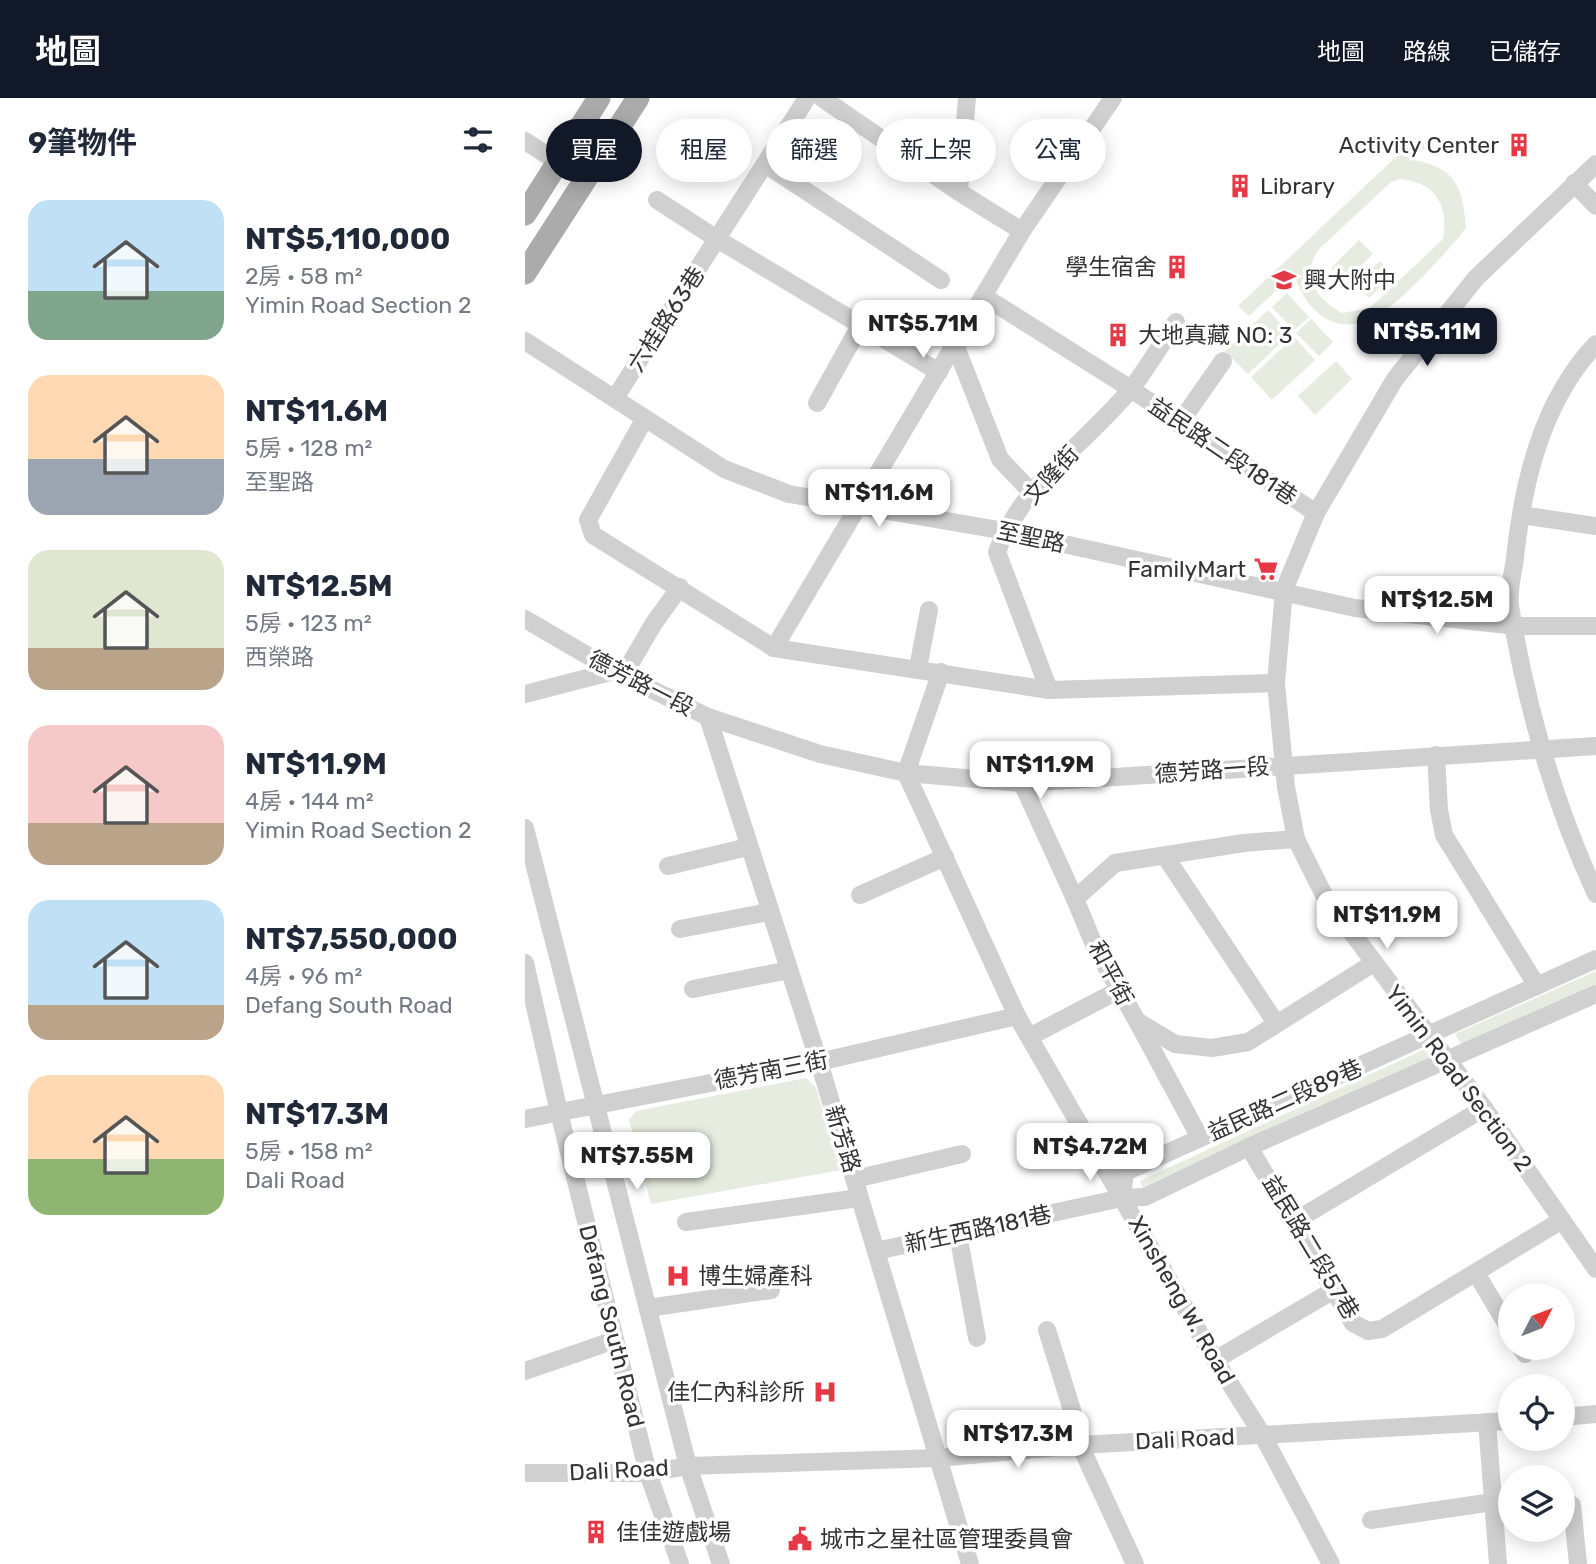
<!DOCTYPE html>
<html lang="zh-TW">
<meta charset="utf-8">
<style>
:root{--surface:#fff;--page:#f2f2f3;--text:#1f2937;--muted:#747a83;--accent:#111827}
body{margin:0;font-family:Rubik,"Noto Sans TC",sans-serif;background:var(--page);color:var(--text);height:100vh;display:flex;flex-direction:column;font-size:26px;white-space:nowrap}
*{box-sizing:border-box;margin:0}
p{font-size:23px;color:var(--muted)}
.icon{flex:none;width:38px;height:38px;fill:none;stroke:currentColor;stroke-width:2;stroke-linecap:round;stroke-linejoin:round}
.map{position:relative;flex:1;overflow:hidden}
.sheet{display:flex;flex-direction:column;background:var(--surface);width:525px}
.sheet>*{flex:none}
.banner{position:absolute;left:21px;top:21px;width:665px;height:63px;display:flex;gap:14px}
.needle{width:46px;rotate:48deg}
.controls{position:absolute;left:973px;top:1185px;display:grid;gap:14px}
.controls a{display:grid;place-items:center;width:77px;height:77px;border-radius:50%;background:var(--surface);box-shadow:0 4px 18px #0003;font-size:35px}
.price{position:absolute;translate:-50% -60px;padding:0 16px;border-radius:14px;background:#fff;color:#222;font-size:23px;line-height:46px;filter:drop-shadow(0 2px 4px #0008)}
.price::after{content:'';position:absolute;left:50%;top:42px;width:21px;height:16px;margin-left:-10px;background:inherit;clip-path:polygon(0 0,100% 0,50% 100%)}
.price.on{background:var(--accent);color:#fff}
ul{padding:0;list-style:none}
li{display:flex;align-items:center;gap:21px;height:175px;padding:0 28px}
li span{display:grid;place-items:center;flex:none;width:196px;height:140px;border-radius:21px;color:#555}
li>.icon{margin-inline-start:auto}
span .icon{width:84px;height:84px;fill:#fffc;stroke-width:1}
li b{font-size:30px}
h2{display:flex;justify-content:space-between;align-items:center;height:84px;padding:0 28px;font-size:30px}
.chip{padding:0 24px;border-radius:32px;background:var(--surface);box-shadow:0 4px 18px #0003;font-size:24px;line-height:63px}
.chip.on{background:var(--accent);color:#fff}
header{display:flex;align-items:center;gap:42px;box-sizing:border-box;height:98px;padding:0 35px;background:var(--accent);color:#fff}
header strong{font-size:33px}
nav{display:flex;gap:38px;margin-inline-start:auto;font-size:24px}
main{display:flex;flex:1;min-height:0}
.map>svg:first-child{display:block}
.green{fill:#e6ecdf;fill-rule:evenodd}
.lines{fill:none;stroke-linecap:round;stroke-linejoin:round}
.minor{stroke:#d0d0d0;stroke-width:18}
.major{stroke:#ababab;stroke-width:23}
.labels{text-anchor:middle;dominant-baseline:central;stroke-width:7;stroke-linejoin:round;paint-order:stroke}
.poi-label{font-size:23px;fill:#333;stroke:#fff;text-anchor:start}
.street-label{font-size:23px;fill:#333;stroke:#fff}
</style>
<header>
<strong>地圖</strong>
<nav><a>地圖</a><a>路線</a><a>已儲存</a></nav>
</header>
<main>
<section class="sheet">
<h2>9筆物件<svg class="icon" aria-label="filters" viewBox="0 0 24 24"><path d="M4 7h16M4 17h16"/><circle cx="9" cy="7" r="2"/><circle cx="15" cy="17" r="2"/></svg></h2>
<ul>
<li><span style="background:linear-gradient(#bfe0f5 65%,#7fa58c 0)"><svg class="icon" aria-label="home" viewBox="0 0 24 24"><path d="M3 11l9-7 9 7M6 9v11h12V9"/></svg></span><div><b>NT$5,110,000</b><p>2房 · 58 m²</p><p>Yimin Road Section 2</p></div></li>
<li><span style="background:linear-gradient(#ffd9b3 60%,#9aa5b1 0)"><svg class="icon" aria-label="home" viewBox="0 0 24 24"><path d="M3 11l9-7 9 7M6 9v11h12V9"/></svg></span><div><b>NT$11.6M</b><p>5房 · 128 m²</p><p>至聖路</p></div></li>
<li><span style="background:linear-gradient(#dfe7d0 70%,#b9a48a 0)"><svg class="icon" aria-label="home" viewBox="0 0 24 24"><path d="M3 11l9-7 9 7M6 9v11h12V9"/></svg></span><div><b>NT$12.5M</b><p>5房 · 123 m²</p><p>西榮路</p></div></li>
<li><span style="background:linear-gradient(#f6c9c9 70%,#b9a48a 0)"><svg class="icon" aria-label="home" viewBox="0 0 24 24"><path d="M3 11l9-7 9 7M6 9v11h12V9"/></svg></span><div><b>NT$11.9M</b><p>4房 · 144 m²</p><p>Yimin Road Section 2</p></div></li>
<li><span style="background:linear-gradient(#bfe0f5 75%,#b9a48a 0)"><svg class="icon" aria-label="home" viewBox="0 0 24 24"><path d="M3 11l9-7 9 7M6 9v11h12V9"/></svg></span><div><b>NT$7,550,000</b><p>4房 · 96 m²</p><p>Defang South Road</p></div></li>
<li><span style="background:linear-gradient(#ffd9b3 60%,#8fb573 0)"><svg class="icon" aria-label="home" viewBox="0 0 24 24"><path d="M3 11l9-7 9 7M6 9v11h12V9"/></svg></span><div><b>NT$17.3M</b><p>5房 · 158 m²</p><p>Dali Road</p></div></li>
</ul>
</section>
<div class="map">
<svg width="1071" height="1466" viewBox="0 0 1071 1466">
<rect width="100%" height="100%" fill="#fff"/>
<g class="green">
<path d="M 891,40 L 901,49 L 888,62 C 931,69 938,90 941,130 C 923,153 870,212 844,222 C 806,238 779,209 769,176 L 724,218 L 713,208 ZM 875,81 C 910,84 924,107 918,141 L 845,210 L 817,215 C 793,202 775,179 793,152 L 866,84 Z"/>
<path d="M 834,142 L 848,156 L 820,183 L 806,170 Z"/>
<path d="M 855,163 L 868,177 L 844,200 L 830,187 Z"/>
<path d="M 762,195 L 784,219 L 769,232 L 747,209 Z"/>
<path d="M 743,212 L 765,236 L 723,276 L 700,253 Z"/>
<path d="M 786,221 L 808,244 L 794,258 L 771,235 Z"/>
<path d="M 769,239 L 790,262 L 747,302 L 726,279 Z"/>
<path d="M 811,263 L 827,281 L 790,317 L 773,298 Z"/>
<path d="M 1071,873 L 1071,891 L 939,950 L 930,936 Z"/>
<path d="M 900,951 L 906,963 L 621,1097 L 615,1083 Z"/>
<path d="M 281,980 L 291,990 L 316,1072 L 126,1106 L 104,1022 L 111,1013 Z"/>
</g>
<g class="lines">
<g class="minor">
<path d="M 297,0 L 434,94 L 497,133"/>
<path d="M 0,43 L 33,64"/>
<path d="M 240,66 L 416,182"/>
<path d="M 1071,66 L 951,180 L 870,281 L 791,415 L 759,492 L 751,585 L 761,689 L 771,741 L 800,799 L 959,1010 L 1071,1171"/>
<path d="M 1049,85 L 1071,108"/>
<path d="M 434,94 L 442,0"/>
<path d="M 132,102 L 192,141 L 414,274"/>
<path d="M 458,198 L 606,291 L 791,415"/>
<path d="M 0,243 L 199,371 L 264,396 L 480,433 L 830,510 L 991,528 L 1071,528"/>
<path d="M 429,244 L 475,361 L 507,395"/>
<path d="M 1071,246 C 1017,303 998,384 990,460 C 988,475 983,493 985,508 C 1001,607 1029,705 1071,796"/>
<path d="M 90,300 L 282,0"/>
<path d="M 292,305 L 336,226"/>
<path d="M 119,322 L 63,422 L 68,437 L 249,550 L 524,592 L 751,585"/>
<path d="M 654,326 L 698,263"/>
<path d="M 996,417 L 1071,428"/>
<path d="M 0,521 L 89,573 L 183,619 L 295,656 L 381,675 L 497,685 L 1071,648"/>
<path d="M 249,550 L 497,133 L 588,0"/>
<path d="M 393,570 L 404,512"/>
<path d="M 416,574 L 381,675 L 492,918 L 690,1262 L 737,1336 L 806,1466"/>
<path d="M 98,578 L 129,525 L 155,489"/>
<path d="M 524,592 L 472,454 C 496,387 561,345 605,292 C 622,271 636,246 651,224"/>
<path d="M 0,596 L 89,573"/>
<path d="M 183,619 L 294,964 L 445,1466"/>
<path d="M 911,657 L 914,712 L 919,737 L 1012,888"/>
<path d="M 497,685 L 550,801"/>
<path d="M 0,730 L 163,1368 L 196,1466"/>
<path d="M 771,741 L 719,745 L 590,765 L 550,801 L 570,849 L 612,923 L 650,946 L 687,950 L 723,944 L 847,866"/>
<path d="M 640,758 L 751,925"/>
<path d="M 143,768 L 223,749"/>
<path d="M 335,797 L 420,759"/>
<path d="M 155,831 L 244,814"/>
<path d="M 0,865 L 34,1014 L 123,1375 L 155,1466"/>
<path d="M 168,891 L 264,872"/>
<path d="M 612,923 L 675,1040"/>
<path d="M 504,939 L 594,892"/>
<path d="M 0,1021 L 294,964 L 492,918"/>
<path d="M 724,1049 L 828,1225 L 843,1233 L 857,1231 L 1037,1122"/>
<path d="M 330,1081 L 437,1056"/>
<path d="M 598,1100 L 620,1099 L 724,1049 L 1071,896"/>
<path d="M 770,1123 L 959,1010"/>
<path d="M 161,1124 L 334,1100"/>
<path d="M 433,1136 L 452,1240"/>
<path d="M 351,1153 L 597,1100 L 600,1074 L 1071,861"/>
<path d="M 951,1175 L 985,1232"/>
<path d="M 123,1210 L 246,1192"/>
<path d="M 522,1232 L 553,1331 L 555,1347 L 610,1466"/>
<path d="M 996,1250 L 1000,1256"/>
<path d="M 690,1262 L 809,1192"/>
<path d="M 0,1273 L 90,1242"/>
<path d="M 1038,1319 L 1071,1316"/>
<path d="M 962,1324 L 973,1466"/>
<path d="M 0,1375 L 123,1375 L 163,1368 L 413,1360 L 555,1347 L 985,1323"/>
<path d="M 1047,1407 L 1053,1466"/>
<path d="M 846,1422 L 968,1404"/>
</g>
<g class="major">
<path d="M 0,116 L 74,0"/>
<path d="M 0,175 L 113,0"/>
</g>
</g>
<defs>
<g id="building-bare" transform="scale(1.89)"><path d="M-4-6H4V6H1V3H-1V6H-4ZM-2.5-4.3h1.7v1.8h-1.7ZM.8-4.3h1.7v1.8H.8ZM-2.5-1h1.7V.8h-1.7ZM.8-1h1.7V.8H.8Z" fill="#e63946" stroke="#fff" stroke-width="2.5" paint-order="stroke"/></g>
<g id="school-bare" transform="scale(1.89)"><path d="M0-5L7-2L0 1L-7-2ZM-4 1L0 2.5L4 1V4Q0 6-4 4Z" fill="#e63946" stroke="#fff" stroke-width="2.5" paint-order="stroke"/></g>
<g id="supermarket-bare" transform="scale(1.89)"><path d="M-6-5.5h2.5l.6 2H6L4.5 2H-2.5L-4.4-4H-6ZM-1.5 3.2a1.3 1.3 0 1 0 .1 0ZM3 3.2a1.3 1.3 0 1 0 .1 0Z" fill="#e63946" stroke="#fff" stroke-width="2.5" paint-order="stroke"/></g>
<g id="hospital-bare" transform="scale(1.89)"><path d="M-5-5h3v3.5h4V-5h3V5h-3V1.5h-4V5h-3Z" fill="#e63946" stroke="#fff" stroke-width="2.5" paint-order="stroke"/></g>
<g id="civic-bare" transform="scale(1.89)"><path d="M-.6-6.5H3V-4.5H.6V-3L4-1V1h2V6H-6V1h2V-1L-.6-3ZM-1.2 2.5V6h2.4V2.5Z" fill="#e63946" stroke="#fff" stroke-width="2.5" paint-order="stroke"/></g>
</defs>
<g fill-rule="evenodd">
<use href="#building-bare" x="994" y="47"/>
<use href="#building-bare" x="715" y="88"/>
<use href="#building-bare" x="652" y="169"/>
<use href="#school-bare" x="759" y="182"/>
<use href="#building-bare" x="593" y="237"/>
<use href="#supermarket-bare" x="741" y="471"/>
<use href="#hospital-bare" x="153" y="1178"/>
<use href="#hospital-bare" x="300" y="1294"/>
<use href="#building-bare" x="71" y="1434"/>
<use href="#civic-bare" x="275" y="1441"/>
</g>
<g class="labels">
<g class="poi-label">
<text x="974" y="47" text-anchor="end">Activity Center</text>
<text x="735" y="88">Library</text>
<text x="632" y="169" text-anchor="end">學生宿舍</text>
<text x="779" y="182">興大附中</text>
<text x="613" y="237">大地真藏 NO: 3</text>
<text x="721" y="471" text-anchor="end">FamilyMart</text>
<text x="173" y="1178">博生婦產科</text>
<text x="280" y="1294" text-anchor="end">佳仁內科診所</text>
<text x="91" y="1434">佳佳遊戲場</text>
<text x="295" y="1441">城市之星社區管理委員會</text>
</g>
<g class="street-label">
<text transform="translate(141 221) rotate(-57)">六桂路63巷</text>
<text transform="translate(698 353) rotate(34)">益民路二段181巷</text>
<text transform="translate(526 377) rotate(-48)">文隆街</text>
<text transform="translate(506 439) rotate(12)">至聖路</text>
<text transform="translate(116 585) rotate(27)">德芳路一段</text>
<text transform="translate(687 672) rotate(-4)">德芳路一段</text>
<text transform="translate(586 875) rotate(62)">和平街</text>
<text transform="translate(246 972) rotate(-11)">德芳南三街</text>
<text transform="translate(934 980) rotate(53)">Yimin Road Section 2</text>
<text transform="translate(760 1002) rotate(-24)">益民路二段89巷</text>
<text transform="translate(318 1041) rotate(73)">新芳路</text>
<text transform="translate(453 1131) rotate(-12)">新生西路181巷</text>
<text transform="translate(786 1149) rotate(59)">益民路二段57巷</text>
<text transform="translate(657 1202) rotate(60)">Xinsheng W. Road</text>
<text transform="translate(87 1228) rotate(76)">Defang South Road</text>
<text transform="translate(660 1341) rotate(-3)">Dali Road</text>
<text transform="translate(94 1372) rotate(-3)">Dali Road</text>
</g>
</g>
</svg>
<div class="controls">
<a><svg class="needle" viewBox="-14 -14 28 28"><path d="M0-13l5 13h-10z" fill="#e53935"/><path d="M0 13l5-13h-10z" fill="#747a83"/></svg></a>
<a><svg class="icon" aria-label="locate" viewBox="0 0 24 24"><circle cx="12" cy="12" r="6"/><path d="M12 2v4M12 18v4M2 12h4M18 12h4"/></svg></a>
<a><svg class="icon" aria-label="layers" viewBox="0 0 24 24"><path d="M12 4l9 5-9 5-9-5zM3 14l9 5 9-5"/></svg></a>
</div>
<b class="price" style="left:398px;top:262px">NT$5.71M</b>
<b class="price on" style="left:902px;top:270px">NT$5.11M</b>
<b class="price" style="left:354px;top:431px">NT$11.6M</b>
<b class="price" style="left:912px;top:538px">NT$12.5M</b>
<b class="price" style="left:515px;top:703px">NT$11.9M</b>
<b class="price" style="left:862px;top:853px">NT$11.9M</b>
<b class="price" style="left:565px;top:1085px">NT$4.72M</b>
<b class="price" style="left:112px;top:1094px">NT$7.55M</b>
<b class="price" style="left:493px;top:1372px">NT$17.3M</b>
<div class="banner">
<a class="chip on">買屋</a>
<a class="chip">租屋</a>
<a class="chip">篩選</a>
<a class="chip">新上架</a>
<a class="chip">公寓</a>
</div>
</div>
</main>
